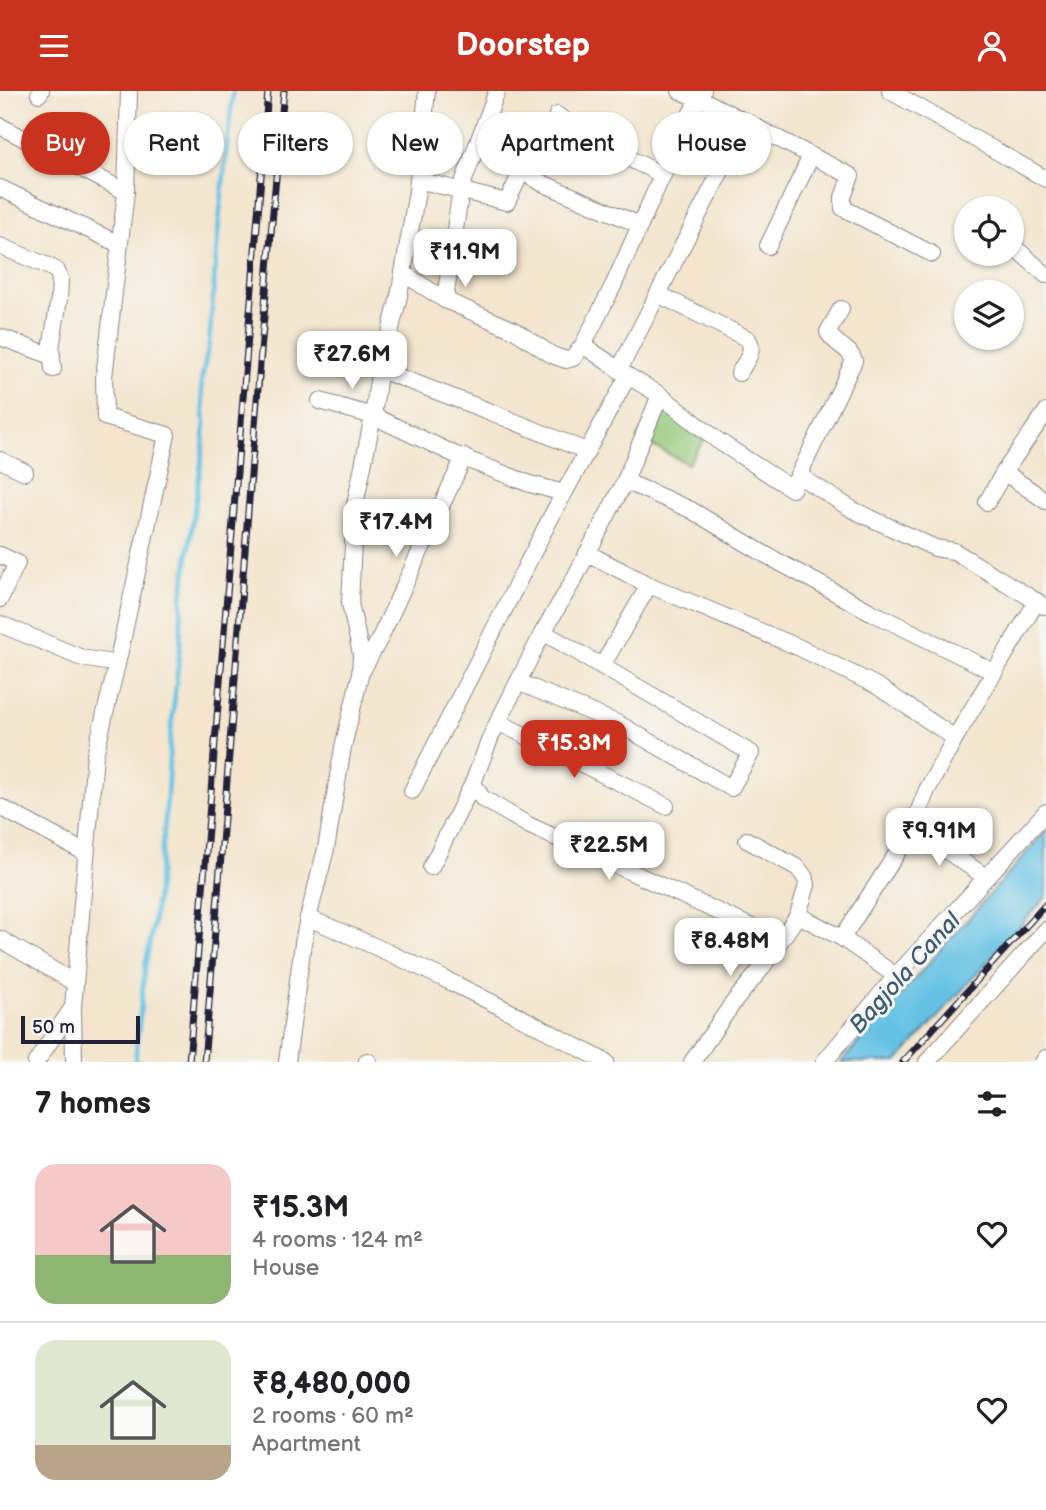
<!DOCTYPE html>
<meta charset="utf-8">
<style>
:root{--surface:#fff;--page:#f2f2f2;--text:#202124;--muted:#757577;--line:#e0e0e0;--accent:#c8321e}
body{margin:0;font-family:"Balsamiq Sans",sans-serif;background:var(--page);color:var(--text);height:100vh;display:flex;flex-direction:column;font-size:26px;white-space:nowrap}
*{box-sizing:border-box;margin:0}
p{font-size:23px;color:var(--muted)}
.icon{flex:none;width:38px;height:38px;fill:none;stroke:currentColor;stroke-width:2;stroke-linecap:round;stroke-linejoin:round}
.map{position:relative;height:971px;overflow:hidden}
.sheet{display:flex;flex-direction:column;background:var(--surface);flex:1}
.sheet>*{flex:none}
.banner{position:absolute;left:21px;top:21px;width:1004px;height:63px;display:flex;gap:14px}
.controls{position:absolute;left:954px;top:105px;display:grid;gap:14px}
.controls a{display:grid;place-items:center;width:70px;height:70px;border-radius:50%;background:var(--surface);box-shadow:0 2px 5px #0004;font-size:35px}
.scale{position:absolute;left:21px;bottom:18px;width:119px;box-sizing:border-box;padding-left:7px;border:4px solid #22223b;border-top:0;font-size:19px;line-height:24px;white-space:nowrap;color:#22223b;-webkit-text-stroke:5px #f6f6f2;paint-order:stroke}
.price{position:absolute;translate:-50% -60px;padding:0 16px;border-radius:14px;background:#fff;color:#222;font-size:23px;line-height:46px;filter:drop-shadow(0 2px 4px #0008)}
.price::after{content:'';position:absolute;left:50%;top:42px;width:21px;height:16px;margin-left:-10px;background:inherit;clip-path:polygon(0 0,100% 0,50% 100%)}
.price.current{background:var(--accent);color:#fff}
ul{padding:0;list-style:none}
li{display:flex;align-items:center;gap:21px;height:175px;padding:0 35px}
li+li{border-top:2px solid var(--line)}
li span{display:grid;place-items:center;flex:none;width:196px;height:140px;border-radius:21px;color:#555}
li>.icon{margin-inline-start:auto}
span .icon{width:84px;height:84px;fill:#fffc;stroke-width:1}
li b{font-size:30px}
h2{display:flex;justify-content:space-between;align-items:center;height:84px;padding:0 35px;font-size:30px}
.pill{padding:0 24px;border-radius:32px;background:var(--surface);box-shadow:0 2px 5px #0004;font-size:24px;line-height:63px}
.pill.current{background:var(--accent);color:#fff}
header{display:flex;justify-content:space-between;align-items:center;height:91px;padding:0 35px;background:var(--accent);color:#fff;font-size:32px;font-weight:800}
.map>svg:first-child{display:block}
.green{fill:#94c879;stroke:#5b755a;stroke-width:2}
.water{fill:#66c2e4;stroke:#447290;stroke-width:2}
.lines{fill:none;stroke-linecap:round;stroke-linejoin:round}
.stream{stroke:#66c2e4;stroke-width:4.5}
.minor-casing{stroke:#8a8484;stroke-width:18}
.minor{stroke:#fff;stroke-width:16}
.rail-casing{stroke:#22223b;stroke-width:7}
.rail{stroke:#f6f6f2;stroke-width:4.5;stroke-dasharray:13;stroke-linecap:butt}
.labels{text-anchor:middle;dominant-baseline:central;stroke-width:6;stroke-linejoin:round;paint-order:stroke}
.water-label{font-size:24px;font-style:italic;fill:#3a5a76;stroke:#f6f6f2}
</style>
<header><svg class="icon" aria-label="menu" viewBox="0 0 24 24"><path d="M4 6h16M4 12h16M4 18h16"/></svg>Doorstep<svg class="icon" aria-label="person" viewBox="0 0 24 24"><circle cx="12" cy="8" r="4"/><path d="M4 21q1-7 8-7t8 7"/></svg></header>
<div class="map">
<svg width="1046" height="971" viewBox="0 0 1046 971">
<rect width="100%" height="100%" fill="#f6f6f2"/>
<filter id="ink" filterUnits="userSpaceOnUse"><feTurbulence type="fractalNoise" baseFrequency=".0143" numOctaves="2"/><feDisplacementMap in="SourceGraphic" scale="14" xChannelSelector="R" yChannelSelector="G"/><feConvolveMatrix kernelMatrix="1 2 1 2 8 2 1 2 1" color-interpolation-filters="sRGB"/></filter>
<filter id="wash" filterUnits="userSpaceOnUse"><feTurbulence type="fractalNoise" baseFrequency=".00686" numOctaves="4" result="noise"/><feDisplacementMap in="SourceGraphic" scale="28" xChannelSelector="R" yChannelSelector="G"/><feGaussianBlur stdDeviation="1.57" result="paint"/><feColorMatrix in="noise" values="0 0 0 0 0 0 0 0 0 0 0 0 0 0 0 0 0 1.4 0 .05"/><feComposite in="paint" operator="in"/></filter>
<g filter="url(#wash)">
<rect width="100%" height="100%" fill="#f3e5ce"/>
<path class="green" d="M 661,310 L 707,345 L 688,373 L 637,347 Z"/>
<path class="water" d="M 1046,740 L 1046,806 L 897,971 L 841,971 Z"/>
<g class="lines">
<path class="stream" d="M 135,971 L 145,876 L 153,835 L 163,750 L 167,707 L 170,649 L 180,556 L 182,506 L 203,358 L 205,333 L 201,291 L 209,253 L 219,130 L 233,0"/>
</g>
</g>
<g filter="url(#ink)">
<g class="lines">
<g class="minor-casing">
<g id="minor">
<path d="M 680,0 L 699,7 L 851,85 L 843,106 L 843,117 L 932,163"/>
<path d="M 890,0 L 1046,88"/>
<path d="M 39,3 L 41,0"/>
<path d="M 557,24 L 595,51 L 663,84"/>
<path d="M 0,35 L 126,101"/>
<path d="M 418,89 L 507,111 L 522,80 L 542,92 L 640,134"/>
<path d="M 0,97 L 119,153"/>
<path d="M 1012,154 L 1046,184"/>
<path d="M 0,155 L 50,176 L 57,180 L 60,188 L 59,208 L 51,258 L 53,278"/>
<path d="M 768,155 L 811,65"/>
<path d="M 403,182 L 445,209 L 514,239 L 552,264 L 566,269 L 573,267 L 583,254 L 613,195 L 687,29 L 703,0"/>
<path d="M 658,203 L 748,248 C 756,260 745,271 739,282"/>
<path d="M 445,209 L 461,97 L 497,0"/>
<path d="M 0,246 L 52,265"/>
<path d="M 583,254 L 628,285 L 660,304 L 717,349 L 792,398 L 854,270 C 850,256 834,254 828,241 L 841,218"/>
<path d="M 381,279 L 496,323 L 586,360"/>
<path d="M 619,279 L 746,31"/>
<path d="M 320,310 L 373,325 L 456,364 L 530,393 L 564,402"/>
<path d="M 0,369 L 25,381"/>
<path d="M 1004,381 L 1046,410"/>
<path d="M 798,384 L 853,419 L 935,457 L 954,460 L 1044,515"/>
<path d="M 625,390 L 691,419 L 766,464 L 871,521 L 994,581"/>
<path d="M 987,411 L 1004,381 L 1046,321"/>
<path d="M 587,462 L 649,494 L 602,575"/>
<path d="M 0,464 L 17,472 L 0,508"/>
<path d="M 649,494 L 798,556 L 877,595 L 955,647"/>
<path d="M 0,533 L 82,567 L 117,573 L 167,344 L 105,326 L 104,286 L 126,101 L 129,0"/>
<path d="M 361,582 L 379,549 L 464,366"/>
<path d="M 518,591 L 619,633 L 731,697 L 751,662 L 543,541"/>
<path d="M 498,631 L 666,715"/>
<path d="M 473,692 L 482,707 L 528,734 L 780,849"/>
<path d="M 412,700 L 551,426 L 628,285"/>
<path d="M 0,716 L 86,762"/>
<path d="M 912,737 L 986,786"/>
<path d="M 431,776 L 473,692 L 491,645 L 543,541 L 573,490 L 625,390 L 660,304"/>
<path d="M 798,824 L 842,847 L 896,885"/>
<path d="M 308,827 C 410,868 508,919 606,971"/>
<path d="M 842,847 L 901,756 L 912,737 L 927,699 L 955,647 L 1037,510"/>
<path d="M 0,848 L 75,892"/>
<path d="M 367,970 L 369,971"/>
<path d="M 36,971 L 73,916"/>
<path d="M 74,971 L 73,916 L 95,664 L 117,573"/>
<path d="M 287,971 L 303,852 L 308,827 L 326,758 L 343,656 L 360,585 L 361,563 L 350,512 L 355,414 L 373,325 L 378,290 L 399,205 L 403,182 L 417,100 L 427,0"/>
<path d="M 692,971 L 733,912 L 761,878 L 798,824 L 807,794 L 806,788 L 798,777 L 747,749"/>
<path d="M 824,971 L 896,885 L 1046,721"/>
<path d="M 927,971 L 1046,839"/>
<path d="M 1043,971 L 1046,967"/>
</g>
</g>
<use href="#minor" class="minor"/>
<g class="rail-casing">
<g id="rail">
<path d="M 189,971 L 268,0"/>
<path d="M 204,971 C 232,648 253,323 284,0"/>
<path d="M 903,971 L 1046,813"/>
</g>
</g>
<use href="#rail" class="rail"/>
</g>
</g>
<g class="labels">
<g class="water-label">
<text transform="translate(905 882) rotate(-48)">Bagjola Canal</text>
</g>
</g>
</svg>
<div class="controls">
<a><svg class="icon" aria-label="locate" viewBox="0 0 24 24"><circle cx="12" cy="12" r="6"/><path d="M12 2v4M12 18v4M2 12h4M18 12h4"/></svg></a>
<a><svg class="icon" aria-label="layers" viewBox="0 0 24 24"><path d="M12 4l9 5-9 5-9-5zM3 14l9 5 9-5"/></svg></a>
</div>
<div class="scale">50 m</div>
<b class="price" style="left:465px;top:198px">₹11.9M</b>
<b class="price" style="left:352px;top:300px">₹27.6M</b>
<b class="price" style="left:396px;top:468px">₹17.4M</b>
<b class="price current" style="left:574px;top:689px">₹15.3M</b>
<b class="price" style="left:939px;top:777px">₹9.91M</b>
<b class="price" style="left:609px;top:791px">₹22.5M</b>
<b class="price" style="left:730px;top:887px">₹8.48M</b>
<div class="banner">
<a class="pill current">Buy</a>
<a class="pill">Rent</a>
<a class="pill">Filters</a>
<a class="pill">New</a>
<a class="pill">Apartment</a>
<a class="pill">House</a>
</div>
</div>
<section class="sheet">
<h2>7 homes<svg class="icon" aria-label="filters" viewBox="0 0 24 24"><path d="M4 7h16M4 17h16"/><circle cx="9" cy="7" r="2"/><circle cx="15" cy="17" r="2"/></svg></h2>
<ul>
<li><span style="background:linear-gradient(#f6c9c9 65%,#8fb573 0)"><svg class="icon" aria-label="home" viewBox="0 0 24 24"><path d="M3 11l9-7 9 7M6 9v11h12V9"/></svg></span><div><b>₹15.3M</b><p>4 rooms · 124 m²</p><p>House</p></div><svg class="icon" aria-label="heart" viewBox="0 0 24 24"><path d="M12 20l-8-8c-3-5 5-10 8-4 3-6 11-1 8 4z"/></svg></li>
<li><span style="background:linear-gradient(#dfe7d0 75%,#b9a48a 0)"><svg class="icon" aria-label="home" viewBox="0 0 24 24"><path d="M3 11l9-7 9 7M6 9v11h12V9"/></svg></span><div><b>₹8,480,000</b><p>2 rooms · 60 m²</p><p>Apartment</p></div><svg class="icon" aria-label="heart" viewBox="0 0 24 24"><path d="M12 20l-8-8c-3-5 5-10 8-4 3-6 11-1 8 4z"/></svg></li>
</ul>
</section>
